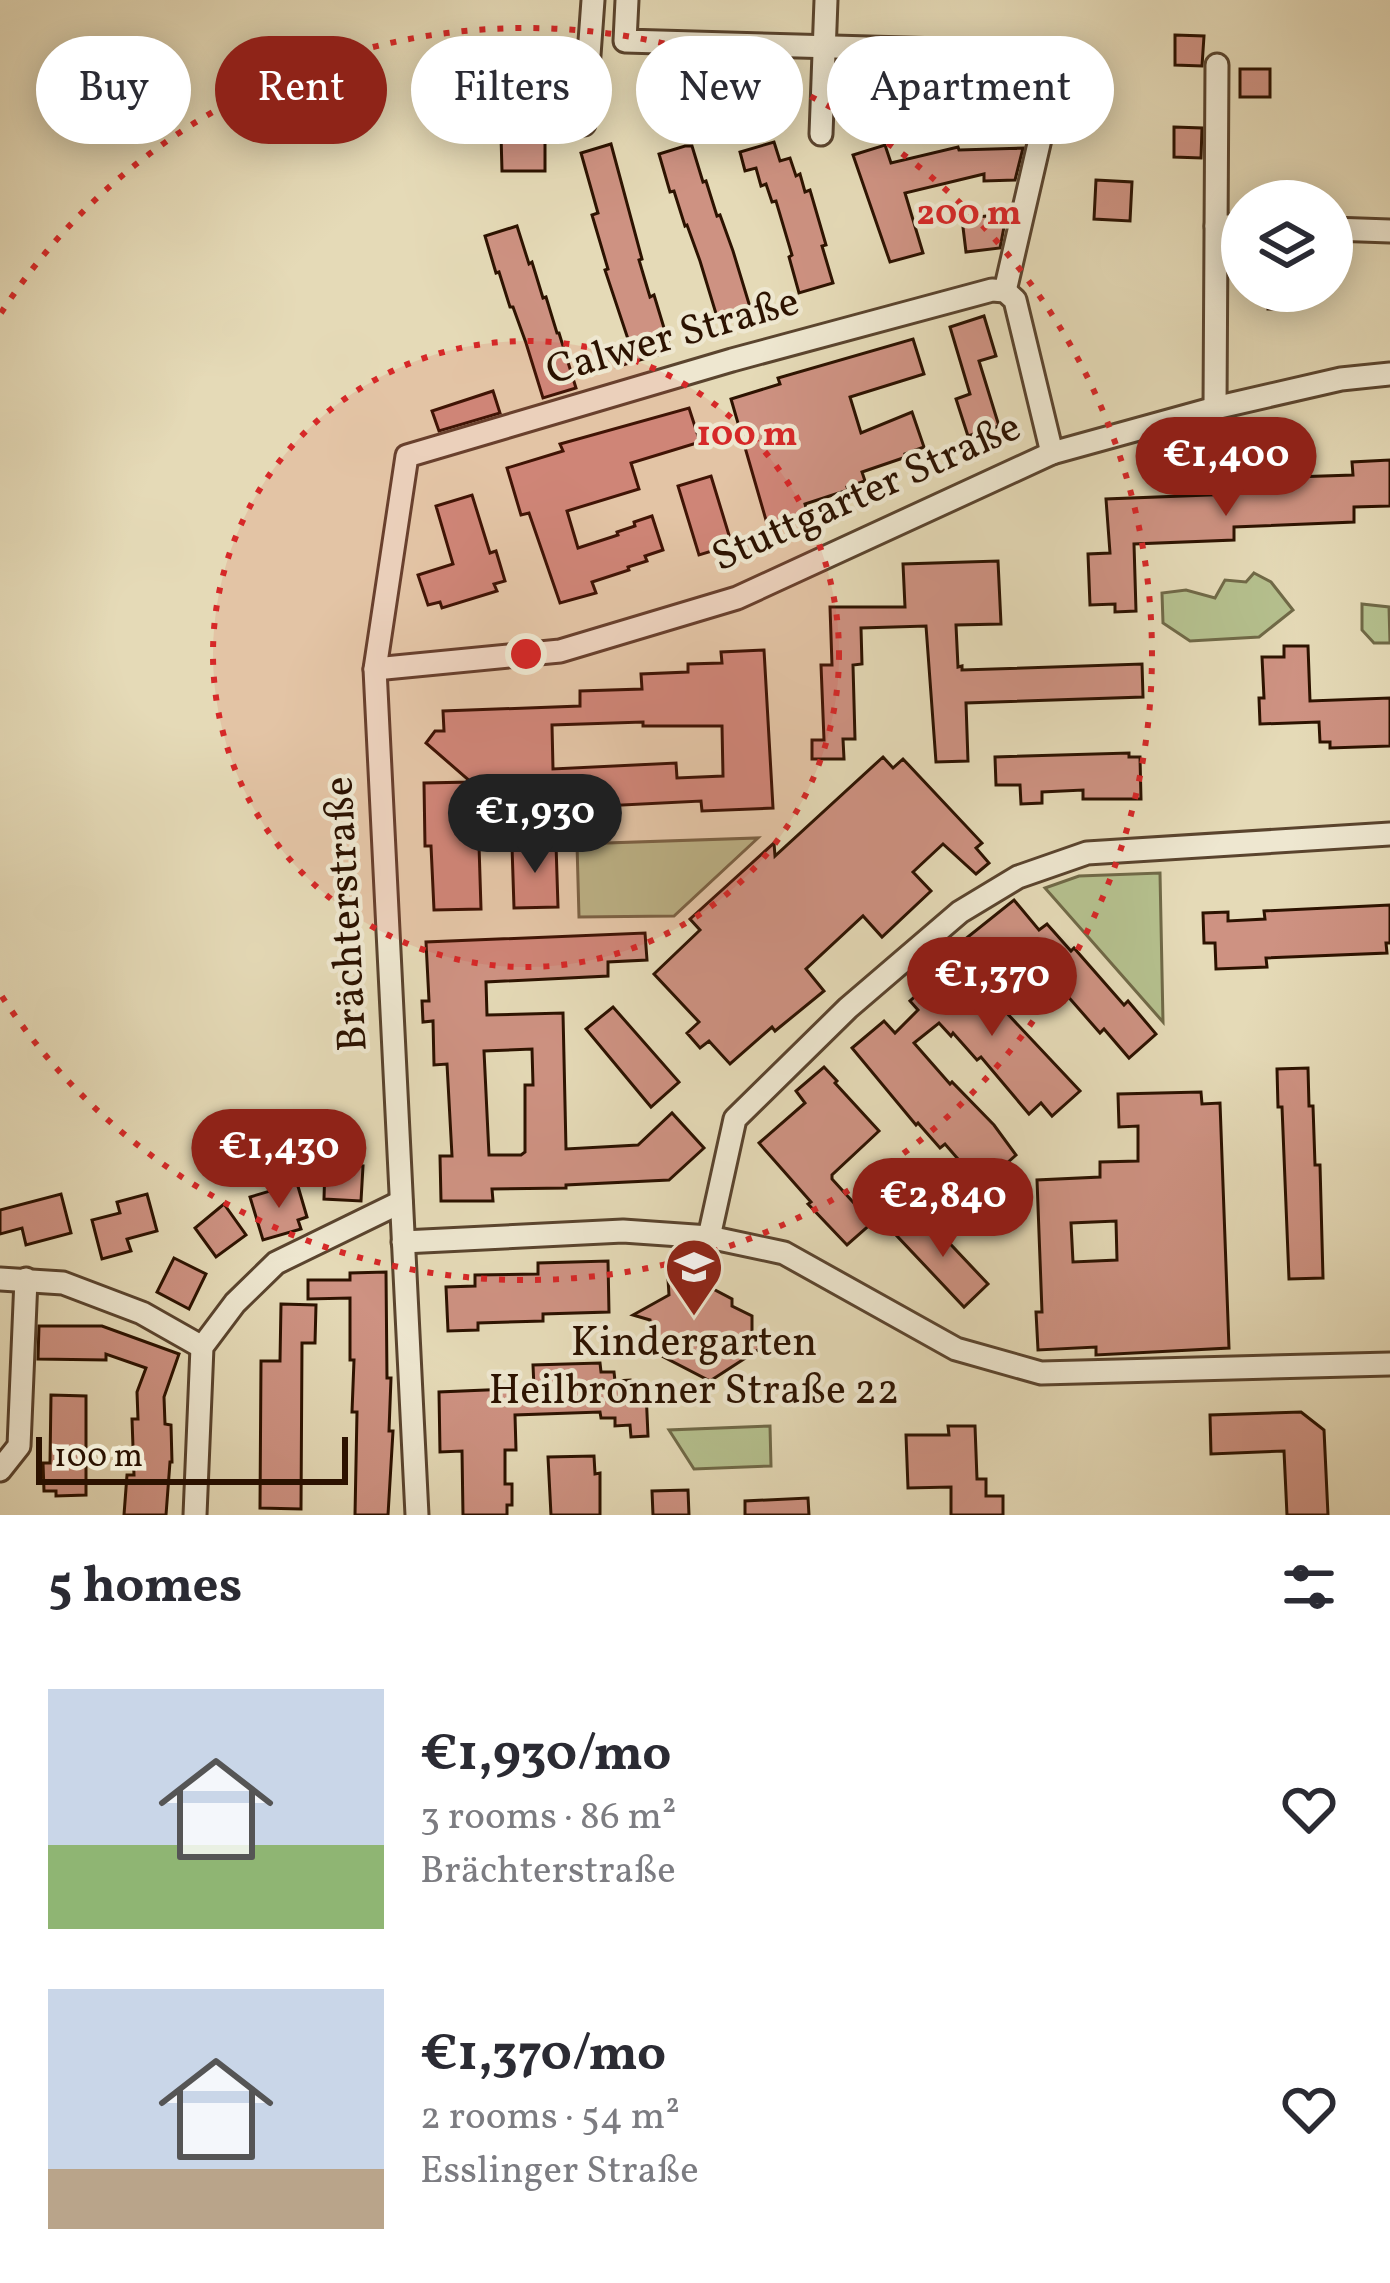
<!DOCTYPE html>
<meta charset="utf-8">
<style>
:root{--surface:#fff;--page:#f7f7f7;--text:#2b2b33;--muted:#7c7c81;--accent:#8f2418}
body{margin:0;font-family:Vollkorn,serif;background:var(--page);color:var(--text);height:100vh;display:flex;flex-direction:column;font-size:45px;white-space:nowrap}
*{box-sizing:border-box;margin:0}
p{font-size:39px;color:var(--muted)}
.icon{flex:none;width:66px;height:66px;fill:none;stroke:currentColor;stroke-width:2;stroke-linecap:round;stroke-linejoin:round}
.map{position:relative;height:1515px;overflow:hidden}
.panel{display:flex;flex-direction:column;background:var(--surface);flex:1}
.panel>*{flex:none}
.guide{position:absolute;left:36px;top:36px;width:1320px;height:108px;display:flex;gap:24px}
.controls{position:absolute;left:1221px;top:180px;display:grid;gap:24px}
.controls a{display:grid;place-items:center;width:132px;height:132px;border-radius:50%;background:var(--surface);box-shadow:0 6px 30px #0003;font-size:60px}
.scale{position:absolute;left:36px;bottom:30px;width:312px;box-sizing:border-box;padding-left:12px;border:6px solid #2c1200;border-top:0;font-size:33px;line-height:42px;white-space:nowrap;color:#2c1200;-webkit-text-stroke:9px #eee7d0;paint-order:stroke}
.price{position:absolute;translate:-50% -102px;padding:0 27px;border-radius:42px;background:var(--accent);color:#fff;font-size:39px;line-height:78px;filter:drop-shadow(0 3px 6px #0008)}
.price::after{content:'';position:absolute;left:50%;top:72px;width:36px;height:27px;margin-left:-18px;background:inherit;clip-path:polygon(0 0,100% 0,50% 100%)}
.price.on{background:#222;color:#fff}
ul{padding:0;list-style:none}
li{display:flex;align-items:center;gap:36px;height:300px;padding:0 48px}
li span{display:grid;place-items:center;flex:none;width:336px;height:240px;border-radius:0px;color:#555}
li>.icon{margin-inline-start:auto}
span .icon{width:144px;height:144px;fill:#fffc;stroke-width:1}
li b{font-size:51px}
h2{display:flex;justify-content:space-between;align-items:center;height:144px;padding:0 48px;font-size:51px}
.chip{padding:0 42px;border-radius:54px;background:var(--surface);box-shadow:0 6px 30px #0003;font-size:42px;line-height:108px}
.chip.on{background:var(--accent);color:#fff}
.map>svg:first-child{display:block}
.green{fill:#b5c08e;stroke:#706947;stroke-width:3}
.building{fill:#ce9282;stroke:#2c1200;stroke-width:3;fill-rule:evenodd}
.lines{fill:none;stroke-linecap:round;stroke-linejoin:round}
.street-casing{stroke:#5a442e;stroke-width:27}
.street{stroke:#eee7d0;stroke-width:21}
.ring{fill:none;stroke:#d62828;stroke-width:6;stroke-dasharray:6 12}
.labels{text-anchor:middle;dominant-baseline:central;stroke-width:9;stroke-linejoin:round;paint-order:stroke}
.street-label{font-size:42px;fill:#2c1200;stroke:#eee7d0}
.poi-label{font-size:42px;fill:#2c1200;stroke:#eee7d0}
.centre{fill:#d62828;stroke:#eee7d0;stroke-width:6}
.ring-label{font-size:36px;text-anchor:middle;font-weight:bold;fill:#d62828;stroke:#eee7d0;stroke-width:9;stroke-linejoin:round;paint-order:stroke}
</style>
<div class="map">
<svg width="1390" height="1515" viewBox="0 0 1390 1515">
<rect width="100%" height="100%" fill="#e5dab7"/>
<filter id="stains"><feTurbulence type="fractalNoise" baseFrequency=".00167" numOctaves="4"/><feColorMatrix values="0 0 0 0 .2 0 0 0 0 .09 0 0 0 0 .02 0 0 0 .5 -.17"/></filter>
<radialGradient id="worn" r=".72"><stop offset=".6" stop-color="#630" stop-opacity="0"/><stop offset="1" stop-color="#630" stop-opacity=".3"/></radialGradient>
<g class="green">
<path d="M 1254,573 L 1271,582 L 1293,610 L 1259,637 L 1190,641 L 1163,623 L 1162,593 L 1186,590 L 1215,598 L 1225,580 L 1246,582 Z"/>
<path d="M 1362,604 L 1389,607 L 1390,643 L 1374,643 L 1362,630 Z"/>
<path d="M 758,838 L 674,916 L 579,917 L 577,844 Z"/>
<path d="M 1160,873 L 1163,1022 L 1045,888 L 1079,876 Z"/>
<path d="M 770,1426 L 771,1466 L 694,1469 L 669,1430 Z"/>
</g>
<g class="building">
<path d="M 1175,35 L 1204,36 L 1202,66 L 1175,65 Z"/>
<rect x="1240" y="69" width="30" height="28"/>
<path d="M 1174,127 L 1202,128 L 1201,158 L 1174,157 Z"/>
<path d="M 545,134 L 545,171 L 502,171 L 501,135 Z"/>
<path d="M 774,142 L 780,161 L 790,158 L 796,176 L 800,174 L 805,192 L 810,190 L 826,245 L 822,246 L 833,283 L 799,293 L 789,257 L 792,255 L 776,201 L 772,202 L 766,184 L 761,186 L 756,168 L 745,171 L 740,152 Z"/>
<path d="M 611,144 L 642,259 L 639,260 L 650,297 L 654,295 L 671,351 L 616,367 L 610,348 L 629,342 L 605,270 L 608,269 L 592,215 L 598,213 L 581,153 Z"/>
<path d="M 885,145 L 891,163 L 958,147 L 959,150 L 1023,148 L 1015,180 L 984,181 L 984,174 L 905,193 L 923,253 L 890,262 L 853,155 Z"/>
<path d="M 685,146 L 692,146 L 703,182 L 706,181 L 717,216 L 720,215 L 733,251 L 750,307 L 717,317 L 700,261 L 687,225 L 685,226 L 674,191 L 670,192 L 659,154 Z"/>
<path d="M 1096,180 L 1132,182 L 1130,221 L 1094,219 Z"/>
<path d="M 1003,214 L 1004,227 L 1000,248 L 966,252 L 962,219 Z"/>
<path d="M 517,226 L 529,264 L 532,262 L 543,298 L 546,297 L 557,333 L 559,333 L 576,388 L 543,398 L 526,343 L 513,307 L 510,307 L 499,272 L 496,273 L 485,236 Z"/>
<path d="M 1268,291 L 1285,291 L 1284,309 L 1268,309 Z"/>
<path d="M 984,316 L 996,356 L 979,361 L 999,426 L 968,436 L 956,399 L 970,394 L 950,327 Z"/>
<path d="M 913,339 L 924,374 L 850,397 L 861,433 L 912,412 L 924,447 L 905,454 L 906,457 L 862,472 L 865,481 L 847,487 L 848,490 L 805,504 L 808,515 L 768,527 L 731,399 L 780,384 L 778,378 Z"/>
<path d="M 493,391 L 500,413 L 439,431 L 432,411 Z"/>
<path d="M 689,408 L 700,442 L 631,463 L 639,489 L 567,511 L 578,548 L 618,535 L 617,532 L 635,526 L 634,522 L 652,516 L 663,550 L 645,556 L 647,561 L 628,567 L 629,570 L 592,582 L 596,593 L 560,603 L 529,513 L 521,515 L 507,468 L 563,451 L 560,444 Z"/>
<path d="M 1390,460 L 1390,506 L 1354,507 L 1354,522 L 1234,527 L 1234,540 L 1134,544 L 1136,611 L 1115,612 L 1115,604 L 1090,605 L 1088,554 L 1110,553 L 1106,499 L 1233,494 L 1232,479 L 1353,475 L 1352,462 Z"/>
<path d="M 711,476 L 732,545 L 699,555 L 678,486 Z"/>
<path d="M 472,495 L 490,553 L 496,551 L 505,581 L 494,584 L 497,591 L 442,608 L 440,602 L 428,605 L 418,575 L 453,564 L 436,506 Z"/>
<path d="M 998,561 L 1001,624 L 956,625 L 958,667 L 962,666 L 962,670 L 1142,664 L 1143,697 L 966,703 L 968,761 L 936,762 L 926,626 L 861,628 L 862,664 L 853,665 L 855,739 L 843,739 L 844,759 L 812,759 L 812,740 L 824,740 L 821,665 L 832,665 L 830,607 L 905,607 L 903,564 Z"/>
<path d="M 1284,646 L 1308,646 L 1310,701 L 1390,698 L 1390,746 L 1330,748 L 1330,742 L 1320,742 L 1319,722 L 1260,724 L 1259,698 L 1264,698 L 1262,657 L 1284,657 Z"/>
<path d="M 764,650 L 773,808 L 702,811 L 701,801 L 483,812 L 484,844 L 479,845 L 481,909 L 434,910 L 431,846 L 425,846 L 424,783 L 471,782 L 426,743 L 435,731 L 444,731 L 443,711 L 580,706 L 580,691 L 642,689 L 641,674 L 688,672 L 688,664 L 722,663 L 721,652 ZM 643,722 L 643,726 L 722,726 L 723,776 L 677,778 L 676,763 L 553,769 L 552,725 Z"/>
<path d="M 1129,753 L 1129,757 L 1140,757 L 1141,799 L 1083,799 L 1083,790 L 1042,792 L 1042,803 L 1021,804 L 1020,785 L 996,785 L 995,757 Z"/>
<path d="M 883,757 L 893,768 L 903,759 L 982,843 L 976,848 L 989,863 L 976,874 L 943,844 L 913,872 L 931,891 L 882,937 L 863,916 L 806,969 L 824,991 L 775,1031 L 772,1027 L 730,1064 L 709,1041 L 700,1048 L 687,1033 L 699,1022 L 654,974 L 700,930 L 690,919 L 774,843 L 775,856 Z"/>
<path d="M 556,844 L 558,907 L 514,908 L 512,846 Z"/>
<path d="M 1014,900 L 1039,930 L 1047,924 L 1071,951 L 1074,948 L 1124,1005 L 1128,1001 L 1156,1034 L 1129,1058 L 1104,1029 L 1100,1033 L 1050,976 L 1044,978 L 1016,945 L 979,976 L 1006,1006 L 1003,1009 L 1080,1091 L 1052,1116 L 1041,1103 L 1029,1114 L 981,1057 L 977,1060 L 953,1033 L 951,1036 L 939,1023 L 914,1043 L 950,1084 L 952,1082 L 994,1125 L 1016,1155 L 989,1179 L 978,1167 L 971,1174 L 945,1144 L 940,1148 L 918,1123 L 916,1125 L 852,1048 L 884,1021 L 895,1033 L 918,1010 L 910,1001 L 970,948 L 964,940 Z"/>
<path d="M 1390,905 L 1390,943 L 1386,943 L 1387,953 L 1266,958 L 1267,967 L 1216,969 L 1215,943 L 1204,943 L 1203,913 L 1228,912 L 1228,921 L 1265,919 L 1264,911 Z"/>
<path d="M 645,933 L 647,960 L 608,962 L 608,976 L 486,982 L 487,1015 L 563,1013 L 566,1149 L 638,1145 L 672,1113 L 704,1148 L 669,1180 L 566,1185 L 566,1188 L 492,1189 L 493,1201 L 441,1201 L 440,1156 L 452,1156 L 447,1064 L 434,1065 L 433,1021 L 423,1022 L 422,1001 L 429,1001 L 426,942 ZM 532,1049 L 533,1085 L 525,1085 L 525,1152 L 521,1155 L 489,1155 L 484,1051 Z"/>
<path d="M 613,1007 L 679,1082 L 651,1107 L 586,1029 Z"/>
<path d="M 824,1067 L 837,1081 L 835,1083 L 879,1131 L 832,1175 L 832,1179 L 872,1223 L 847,1245 L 808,1204 L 811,1202 L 759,1143 L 805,1103 L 796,1091 Z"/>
<path d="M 1308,1068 L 1309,1106 L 1313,1106 L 1315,1165 L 1320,1165 L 1323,1278 L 1289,1279 L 1282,1107 L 1278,1107 L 1277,1069 Z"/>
<path d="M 1201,1092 L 1202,1104 L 1220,1103 L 1229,1348 L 1096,1355 L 1096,1347 L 1038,1350 L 1036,1312 L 1042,1312 L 1037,1180 L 1100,1177 L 1100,1162 L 1138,1161 L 1138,1126 L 1119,1127 L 1118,1094 ZM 1116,1221 L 1117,1260 L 1073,1262 L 1071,1223 Z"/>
<path d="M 325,1164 L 363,1166 L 361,1201 L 324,1199 Z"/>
<path d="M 297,1183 L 307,1217 L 298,1220 L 301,1229 L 263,1240 L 250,1197 Z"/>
<path d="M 61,1194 L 71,1233 L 26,1245 L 22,1228 L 0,1234 L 0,1210 Z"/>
<path d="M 147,1194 L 157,1231 L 127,1239 L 131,1251 L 102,1259 L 92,1220 L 120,1213 L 117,1202 Z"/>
<path d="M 224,1204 L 246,1235 L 216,1257 L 195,1228 Z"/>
<path d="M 922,1214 L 988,1284 L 964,1307 L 897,1236 Z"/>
<path d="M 174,1258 L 206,1274 L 189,1309 L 157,1292 Z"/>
<path d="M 608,1261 L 609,1312 L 543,1314 L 543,1321 L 478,1323 L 478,1330 L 448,1331 L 446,1287 L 475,1286 L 475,1275 L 538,1274 L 538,1263 Z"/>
<path d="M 386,1272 L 387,1378 L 391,1378 L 389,1431 L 393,1431 L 388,1515 L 355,1515 L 357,1412 L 352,1412 L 354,1360 L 350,1360 L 350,1298 L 308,1299 L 308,1280 L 350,1280 L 350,1273 Z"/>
<path d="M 668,1279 L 682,1286 L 694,1279 L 732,1299 L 732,1306 L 752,1316 L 752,1338 L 764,1346 L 710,1381 L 658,1354 L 657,1344 L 651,1340 L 650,1320 L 633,1315 L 669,1295 Z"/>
<path d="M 281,1304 L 316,1305 L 315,1343 L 302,1343 L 301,1509 L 260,1508 L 261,1361 L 280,1361 Z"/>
<path d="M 39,1326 L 102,1326 L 179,1354 L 164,1397 L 165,1424 L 171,1425 L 172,1462 L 170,1462 L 166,1515 L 124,1515 L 127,1475 L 134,1475 L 132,1419 L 138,1419 L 137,1392 L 146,1368 L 106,1354 L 106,1360 L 38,1359 Z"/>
<path d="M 600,1363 L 601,1372 L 614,1372 L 615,1381 L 630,1380 L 630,1391 L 646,1391 L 648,1436 L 631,1437 L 630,1425 L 615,1426 L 615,1418 L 601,1418 L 600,1412 L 515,1415 L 516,1450 L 505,1450 L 505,1484 L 512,1484 L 512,1505 L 507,1505 L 507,1515 L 463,1515 L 462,1451 L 440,1452 L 439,1392 L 534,1388 L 533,1365 Z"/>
<path d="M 51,1395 L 86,1396 L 86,1495 L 56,1496 L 56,1491 L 44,1491 L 43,1463 L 50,1463 Z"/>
<path d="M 1301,1412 L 1324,1430 L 1328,1515 L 1287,1515 L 1284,1451 L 1211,1454 L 1210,1415 Z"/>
<path d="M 948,1426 L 975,1426 L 977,1479 L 986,1479 L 986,1496 L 1003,1496 L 1003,1515 L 951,1515 L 951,1487 L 908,1488 L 906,1435 L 949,1435 Z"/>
<path d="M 594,1456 L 595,1474 L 600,1473 L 600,1515 L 551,1515 L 548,1457 Z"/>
<path d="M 688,1490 L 689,1515 L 653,1515 L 652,1491 Z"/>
<path d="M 808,1498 L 809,1515 L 745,1515 L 745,1501 Z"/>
</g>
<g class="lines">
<g class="street-casing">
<g id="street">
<path d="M 627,0 L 625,41 L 942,50 L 1041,56 L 1054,65 L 1056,70 L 1005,291"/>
<path d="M 584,124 L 593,0"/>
<path d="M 821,134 L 826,0"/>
<path d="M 1216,226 L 1242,226"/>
<path d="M 1332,229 L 1390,231"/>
<path d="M 1215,408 L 1217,65"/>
<path d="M 375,669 L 560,651 L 737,598 L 1052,453 L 1215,408 L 1341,379 L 1390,374"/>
<path d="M 709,1237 L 735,1119 L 848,1008 L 960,912 L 1018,877 L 1087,853 L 1390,834"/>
<path d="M 403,1242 L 623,1231 L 709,1237 L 784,1253 L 956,1349 L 1041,1373 L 1390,1364"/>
<path d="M 0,1279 L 63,1283 L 142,1313 L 202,1347"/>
<path d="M 0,1470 L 19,1446 L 26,1279"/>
<path d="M 195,1515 L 202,1347 L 235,1303 L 276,1263 L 401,1202"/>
<path d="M 417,1515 L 375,669 L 407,456 L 732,360 L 992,290 L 1005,291 L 1015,300 L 1052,453"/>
</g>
</g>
<use href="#street" class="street"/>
</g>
<circle cx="526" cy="654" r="313" fill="#d62828" fill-opacity=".12"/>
<g class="ring">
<circle cx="526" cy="654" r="313"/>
<path d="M1 313A626 626 0 1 1 1 995"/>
</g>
<defs>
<g id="school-pin" transform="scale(3)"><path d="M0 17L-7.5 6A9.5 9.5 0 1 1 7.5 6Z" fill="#8f2418" stroke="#eee7d0"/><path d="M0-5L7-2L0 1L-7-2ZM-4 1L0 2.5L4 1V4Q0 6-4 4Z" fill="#fff"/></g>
</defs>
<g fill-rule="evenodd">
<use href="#school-pin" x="694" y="1267"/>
</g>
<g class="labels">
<g class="street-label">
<text transform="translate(673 338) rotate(-16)">Calwer Straße</text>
<text transform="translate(867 494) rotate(-24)">Stuttgarter Straße</text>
<text transform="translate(348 914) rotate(-93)">Brächterstraße</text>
</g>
<g class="poi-label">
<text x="694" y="1344">Kindergarten<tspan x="694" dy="48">Heilbronner Straße 22</tspan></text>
</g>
</g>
<circle cx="526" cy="654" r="18" class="centre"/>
<g class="ring-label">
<text x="969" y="224">200 m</text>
<text x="747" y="445">100 m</text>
</g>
<rect width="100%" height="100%" filter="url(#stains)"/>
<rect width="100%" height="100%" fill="url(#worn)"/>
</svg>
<div class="controls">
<a><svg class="icon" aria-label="layers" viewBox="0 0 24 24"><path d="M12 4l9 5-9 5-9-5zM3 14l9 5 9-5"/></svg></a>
</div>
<div class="scale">100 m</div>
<b class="price" style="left:1226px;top:519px">€1,400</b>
<b class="price on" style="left:535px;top:876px">€1,930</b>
<b class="price" style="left:992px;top:1039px">€1,370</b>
<b class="price" style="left:279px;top:1211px">€1,430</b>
<b class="price" style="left:943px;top:1260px">€2,840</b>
<div class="guide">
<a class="chip">Buy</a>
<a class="chip on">Rent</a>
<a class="chip">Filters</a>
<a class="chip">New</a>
<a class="chip">Apartment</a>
</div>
</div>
<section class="panel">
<h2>5 homes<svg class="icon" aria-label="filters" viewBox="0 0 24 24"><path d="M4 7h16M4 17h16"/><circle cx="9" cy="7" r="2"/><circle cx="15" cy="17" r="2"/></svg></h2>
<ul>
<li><span style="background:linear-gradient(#c9d6e8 65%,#8fb573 0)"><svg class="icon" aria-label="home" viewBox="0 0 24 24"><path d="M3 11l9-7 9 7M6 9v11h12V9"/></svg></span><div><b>€1,930/mo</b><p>3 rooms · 86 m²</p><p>Brächterstraße</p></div><svg class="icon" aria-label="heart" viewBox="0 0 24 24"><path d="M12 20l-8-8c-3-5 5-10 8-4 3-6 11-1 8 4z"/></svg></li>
<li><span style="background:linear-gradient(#c9d6e8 75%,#b9a48a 0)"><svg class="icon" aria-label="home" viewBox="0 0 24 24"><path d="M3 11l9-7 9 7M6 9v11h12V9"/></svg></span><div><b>€1,370/mo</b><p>2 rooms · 54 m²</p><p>Esslinger Straße</p></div><svg class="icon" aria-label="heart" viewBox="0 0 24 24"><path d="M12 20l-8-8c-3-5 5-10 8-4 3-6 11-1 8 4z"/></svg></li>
</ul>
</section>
